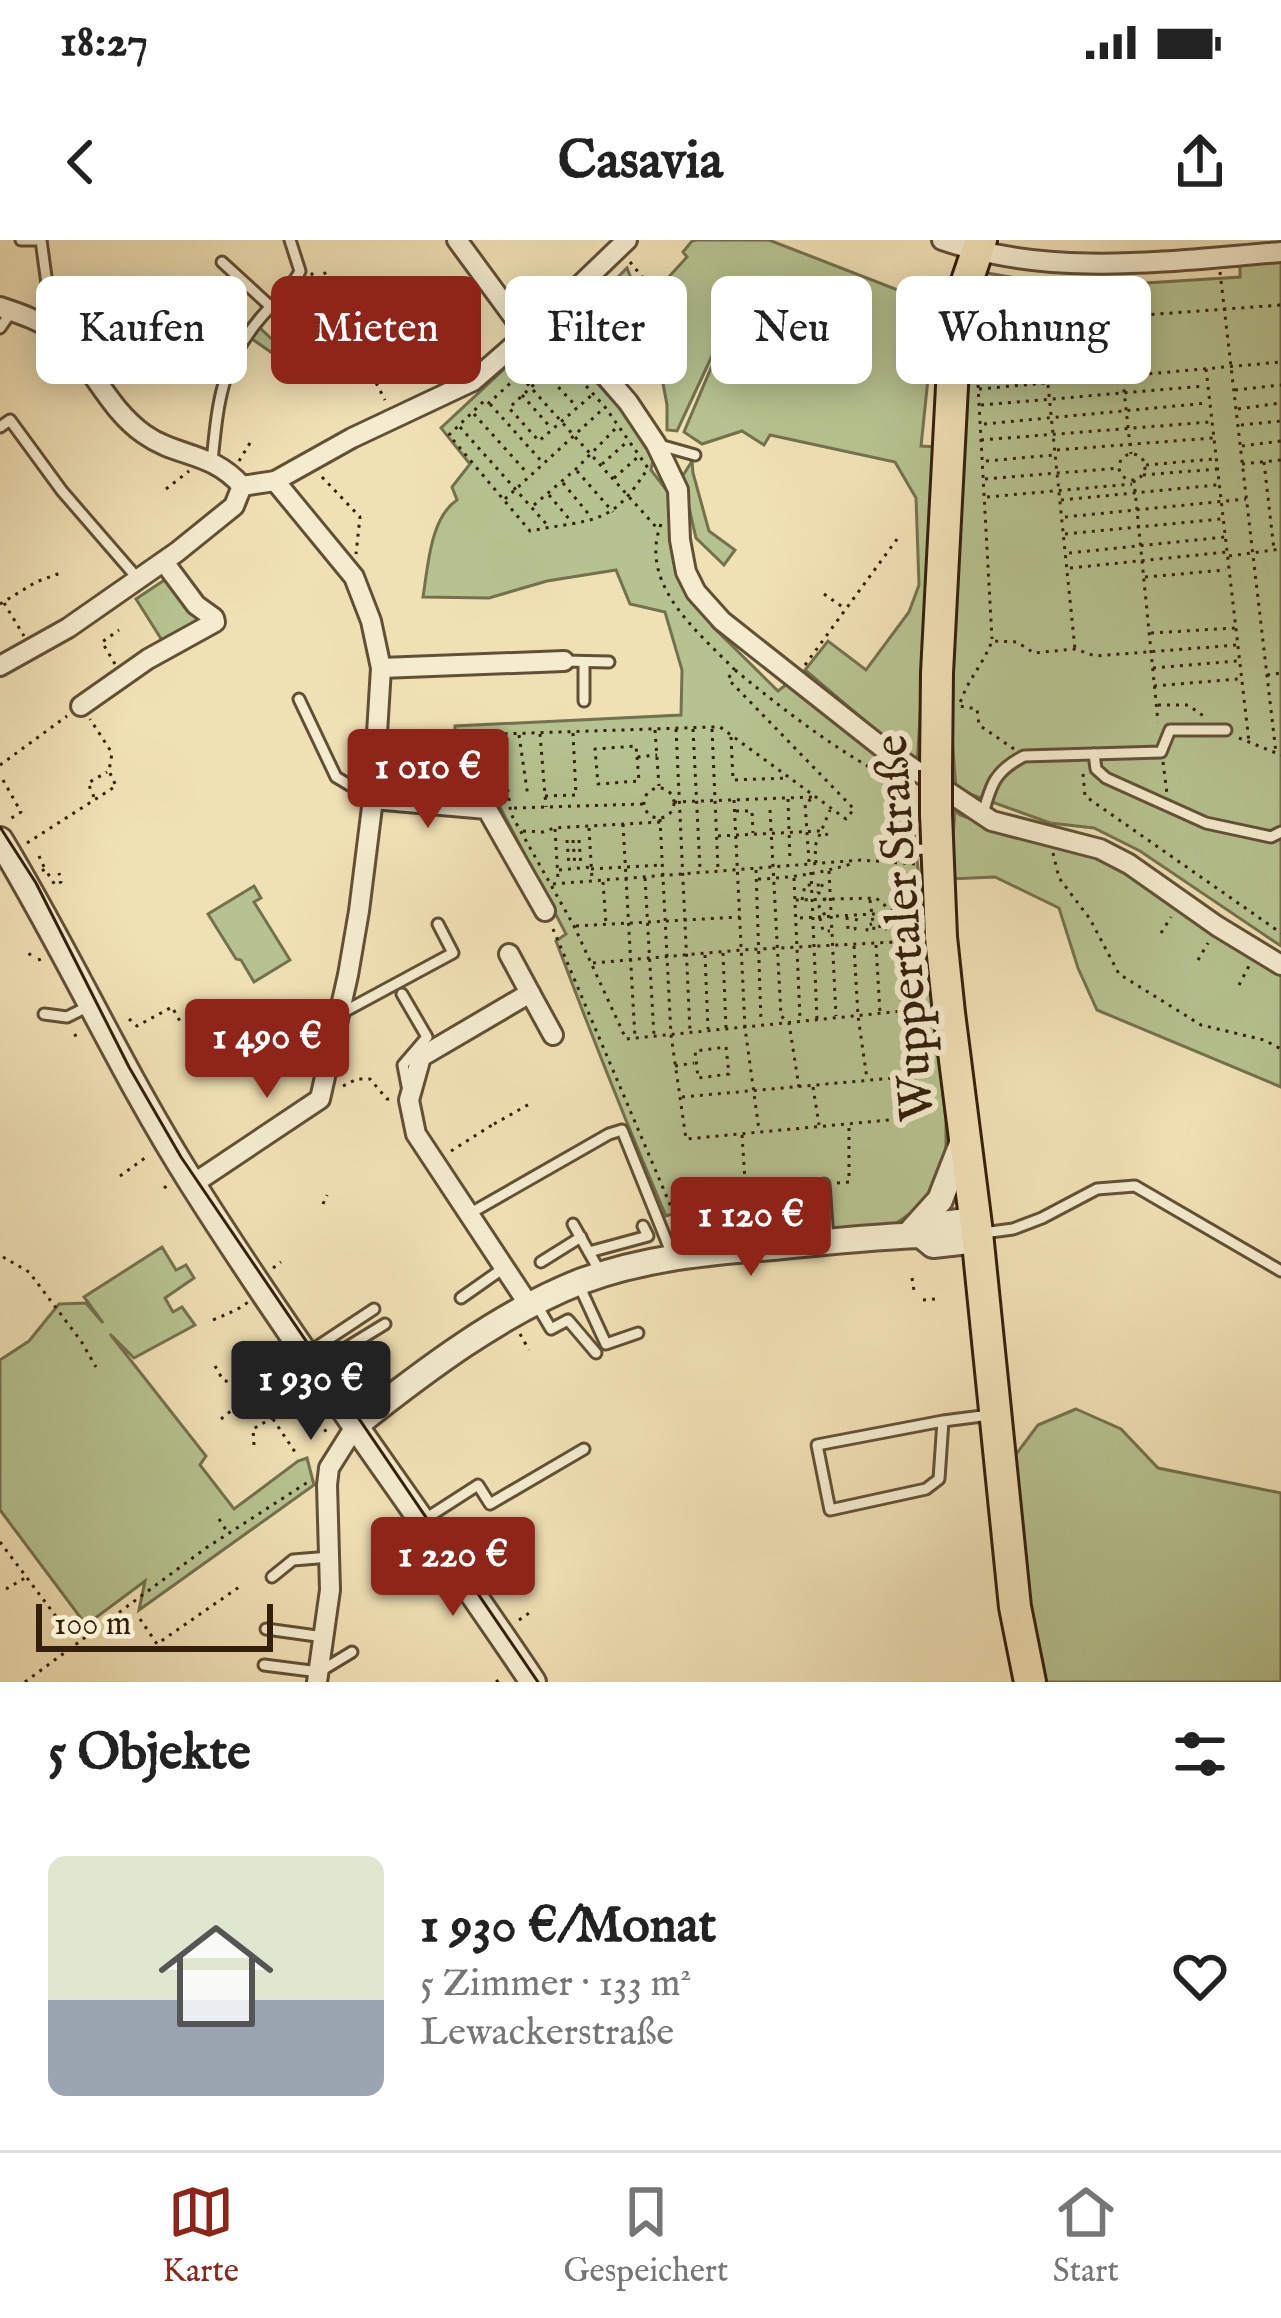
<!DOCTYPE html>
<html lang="de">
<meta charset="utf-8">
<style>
:root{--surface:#fff;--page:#f2f2f2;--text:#222;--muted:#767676;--line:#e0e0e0;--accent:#8f2418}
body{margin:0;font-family:"IM FELL English",serif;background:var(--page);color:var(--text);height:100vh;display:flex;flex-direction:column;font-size:45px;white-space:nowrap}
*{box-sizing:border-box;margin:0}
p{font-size:39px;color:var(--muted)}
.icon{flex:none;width:66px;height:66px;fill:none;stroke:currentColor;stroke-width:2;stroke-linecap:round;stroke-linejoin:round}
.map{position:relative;height:1442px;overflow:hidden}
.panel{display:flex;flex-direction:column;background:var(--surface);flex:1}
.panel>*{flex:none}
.guide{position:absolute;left:36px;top:36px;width:1209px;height:108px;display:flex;gap:24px}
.scale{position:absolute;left:36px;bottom:30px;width:237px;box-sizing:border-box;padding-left:12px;border:6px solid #331f0b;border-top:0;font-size:33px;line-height:42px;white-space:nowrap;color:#331f0b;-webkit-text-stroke:9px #f5eccf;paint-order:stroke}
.price{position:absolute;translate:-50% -102px;padding:0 27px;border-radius:12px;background:var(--accent);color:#fff;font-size:39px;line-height:78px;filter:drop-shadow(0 3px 6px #0008)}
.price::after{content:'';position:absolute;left:50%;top:72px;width:36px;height:27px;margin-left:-18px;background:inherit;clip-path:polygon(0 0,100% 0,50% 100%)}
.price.active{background:#222;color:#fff}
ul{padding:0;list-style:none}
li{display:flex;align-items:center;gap:36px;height:300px;padding:0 48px}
li span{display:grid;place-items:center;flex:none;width:336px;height:240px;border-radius:18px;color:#555}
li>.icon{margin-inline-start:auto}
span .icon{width:144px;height:144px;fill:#fffc;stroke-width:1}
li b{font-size:51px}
h2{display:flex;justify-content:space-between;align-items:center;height:144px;padding:0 48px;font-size:51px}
.tag{padding:0 42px;border-radius:18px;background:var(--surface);box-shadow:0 6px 30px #0003;font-size:42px;line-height:108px}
.tag.active{background:var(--accent);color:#fff}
.status{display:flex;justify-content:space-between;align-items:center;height:84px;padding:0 60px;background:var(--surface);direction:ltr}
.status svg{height:33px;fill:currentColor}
header{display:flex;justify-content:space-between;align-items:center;height:156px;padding:0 48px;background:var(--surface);font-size:54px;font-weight:700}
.tab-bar{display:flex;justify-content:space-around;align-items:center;height:168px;border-top:3px solid var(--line);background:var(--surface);font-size:33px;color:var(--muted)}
.tab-bar a{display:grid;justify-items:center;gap:6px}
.tab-bar .active{color:var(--accent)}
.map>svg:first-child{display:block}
.green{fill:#b6c390;stroke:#74714e;stroke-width:3}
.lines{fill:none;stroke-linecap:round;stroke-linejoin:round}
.service-casing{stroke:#625036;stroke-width:15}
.minor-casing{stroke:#625036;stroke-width:24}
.tertiary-casing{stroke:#625036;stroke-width:30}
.primary-casing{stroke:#331f0b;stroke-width:36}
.path{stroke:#331f0b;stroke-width:3;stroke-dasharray:3 6;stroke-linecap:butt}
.service{stroke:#f5eccf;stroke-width:9}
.minor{stroke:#f5eccf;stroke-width:18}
.tertiary{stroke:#f5eccf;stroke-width:24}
.primary{stroke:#f0e1b5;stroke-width:30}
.tram{stroke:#331f0b;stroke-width:3}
.primary-bridge-casing{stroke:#331f0b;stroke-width:36;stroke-linecap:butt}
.primary-bridge{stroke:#f0e1b5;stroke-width:30}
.labels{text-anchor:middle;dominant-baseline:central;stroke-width:12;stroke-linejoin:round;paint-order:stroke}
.street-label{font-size:48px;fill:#331f0b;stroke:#f5eccf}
</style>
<div class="status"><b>18:27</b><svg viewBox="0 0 49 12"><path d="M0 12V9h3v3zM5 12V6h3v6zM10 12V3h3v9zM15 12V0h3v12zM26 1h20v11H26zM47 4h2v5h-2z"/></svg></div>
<header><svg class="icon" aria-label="back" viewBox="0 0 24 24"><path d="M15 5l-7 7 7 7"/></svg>Casavia<svg class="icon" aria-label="share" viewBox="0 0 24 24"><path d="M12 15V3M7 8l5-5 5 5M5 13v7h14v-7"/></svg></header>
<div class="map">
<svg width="1281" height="1442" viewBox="0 0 1281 1442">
<rect width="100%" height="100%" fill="#f0e1b5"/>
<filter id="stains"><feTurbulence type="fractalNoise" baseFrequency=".00167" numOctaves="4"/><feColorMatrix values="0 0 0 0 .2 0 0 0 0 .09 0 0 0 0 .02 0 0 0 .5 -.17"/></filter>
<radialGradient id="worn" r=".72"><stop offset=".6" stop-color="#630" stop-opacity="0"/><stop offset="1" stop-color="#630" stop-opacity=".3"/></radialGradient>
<g class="green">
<path d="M 697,0 L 769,0 L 939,66 L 932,100 L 921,206 L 937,207 L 917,525 L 805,430 L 828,401 L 866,430 L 909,372 L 919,345 L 916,258 L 895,222 L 770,195 L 764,205 L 742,191 L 702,204 L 684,192 L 719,109 L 725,88 L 677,191 L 667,190 L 667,165 L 656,106 L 620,67 L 623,63 L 608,47 L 627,28 L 643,69 L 650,67 L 647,59 L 660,46 L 665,50 L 670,44 L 666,40 L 687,17 L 683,12 L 692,1 Z"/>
<path d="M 1281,22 L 1281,706 L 1140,611 L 1094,588 L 1050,583 L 956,549 L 950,470 L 968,71 L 981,32 L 1097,52 L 1099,46 L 1240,37 L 1240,25 Z"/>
<path d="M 259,87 L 279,106 L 296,88 L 302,94 L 278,117 L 252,99 Z"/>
<path d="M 548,88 L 630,180 L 653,220 L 651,230 L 668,252 L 680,297 L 697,339 L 716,369 L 712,386 L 778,451 L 787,444 L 822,473 L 837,474 L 907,530 L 946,880 L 946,924 L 928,961 L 895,984 L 690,999 L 679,972 L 666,976 C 627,885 591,794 556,701 L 566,694 L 499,565 L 455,511 L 455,486 L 681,475 L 682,430 L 665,372 L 630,364 L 616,330 L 547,341 L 489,358 L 423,357 C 428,327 430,278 457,260 L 452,247 L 470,224 L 441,188 Z"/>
<path d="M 692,221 L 693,233 L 709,291 L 735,310 L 724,325 L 696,298 L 682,237 Z"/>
<path d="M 166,339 L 201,376 L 200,386 L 165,405 L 136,359 Z"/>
<path d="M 955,570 L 960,575 L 999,589 L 1094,610 L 1281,725 L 1281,847 L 1097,770 L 1078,728 L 1059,668 L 995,637 L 950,639 Z"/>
<path d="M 254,646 L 261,658 L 254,662 L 290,720 L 254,742 L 241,720 L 236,719 L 208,674 Z"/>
<path d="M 162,1007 L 176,1030 L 186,1025 L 194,1038 L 165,1058 L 173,1072 L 182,1067 L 195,1085 L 134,1118 L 110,1094 L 206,1216 L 200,1225 L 234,1269 L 298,1221 L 307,1218 L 314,1245 L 139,1370 L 145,1341 L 86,1385 L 0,1270 L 0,1120 L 29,1101 L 59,1064 L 86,1063 L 103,1083 L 84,1057 Z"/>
<path d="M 1076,1169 L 1121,1189 L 1158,1228 L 1281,1253 L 1281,1442 L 1042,1442 L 1023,1332 L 1014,1217 L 1038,1185 Z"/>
</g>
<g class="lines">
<g class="service-casing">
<g id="service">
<path d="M 21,0 L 36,0"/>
<path d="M 41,0 L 50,66 L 49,88"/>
<path d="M 222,22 L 270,66"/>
<path d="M 0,88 L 12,71"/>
<path d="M 0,187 L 10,180 L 62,251 L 139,340"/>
<path d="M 656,204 L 695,215"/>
<path d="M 212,221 C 218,164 220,127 258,81 C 271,64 291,50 300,31 L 290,0"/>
<path d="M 564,421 L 609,422"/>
<path d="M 584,422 L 584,461"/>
<path d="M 299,459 L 336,537 L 373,559"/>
<path d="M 1094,514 L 1096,529 L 1106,538 L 1206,583 L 1271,597 L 1281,592"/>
<path d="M 983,574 C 991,544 995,531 1024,516 L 1161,512 L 1170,490 L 1226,490"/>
<path d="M 897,610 L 931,609"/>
<path d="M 402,754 L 427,797 L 403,825 L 407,846"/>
<path d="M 44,774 L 67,777 L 91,765"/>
<path d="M 338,775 L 453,713 L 438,684"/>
<path d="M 824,944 L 828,999"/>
<path d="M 469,974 L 609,894 L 622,890 L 673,1017"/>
<path d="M 573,984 L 599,1030"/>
<path d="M 983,993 L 1013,989 L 1042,978 L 1097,949 L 1135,946 L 1281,1031"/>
<path d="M 589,1012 L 648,996 L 643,986"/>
<path d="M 541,1022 L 581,997"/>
<path d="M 578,1043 L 606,1104 L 638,1093"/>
<path d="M 461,1058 L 505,1027"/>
<path d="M 538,1067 L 551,1089 L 568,1080 L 596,1113"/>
<path d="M 306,1114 L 374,1069"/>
<path d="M 315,1127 L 385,1084"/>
<path d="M 943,1181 L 939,1239 L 926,1249 L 830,1270 L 817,1205 L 943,1181 L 990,1175"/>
<path d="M 422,1281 L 478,1245 L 490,1264 L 584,1209"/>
<path d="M 272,1337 L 293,1320 L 330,1317"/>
<path d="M 266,1389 L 324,1397"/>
<path d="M 264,1425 L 319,1432 L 352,1412"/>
</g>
</g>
<g class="minor-casing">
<g id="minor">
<path d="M 457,0 L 526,94"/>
<path d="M 942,0 C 1052,38 1167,21 1281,12"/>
<path d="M 0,67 C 21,74 42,81 59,95 C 92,124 107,168 144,194 C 178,218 211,211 242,246"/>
<path d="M 551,73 L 628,162 L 656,204 L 678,250 L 680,300 L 686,332 L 696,352 L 722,381 L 884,509 L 992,581 L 1100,609 L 1129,624 L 1217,686 L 1281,725"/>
<path d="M 242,246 L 275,241 L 352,198 L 473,141 L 551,73 L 627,0"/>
<path d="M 0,426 L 68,388 L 177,312 L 234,266 L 242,246"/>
<path d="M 381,428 L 564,421"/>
<path d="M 81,466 L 148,419 L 215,382 L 214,378 L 196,365 L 164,322"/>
<path d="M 373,559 L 487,569 L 545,671"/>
<path d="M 509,714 L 530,753 L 421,817 L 409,860 L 416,894 L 529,1065"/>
<path d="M 530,753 L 553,795"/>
<path d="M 193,944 L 320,859 L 348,735 L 359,671 L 373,559 L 381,428 L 371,381 L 354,337 L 275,241"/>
<path d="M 317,1442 L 330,1350 L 327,1245 L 329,1228 L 356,1185"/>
</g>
</g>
<g class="tertiary-casing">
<g id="tertiary">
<path d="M 0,600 C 68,712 122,833 192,943 C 300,1114 421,1275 533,1442"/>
<path d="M 913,990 L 940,960 L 965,896"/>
<path d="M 921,995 L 933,1005 L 978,1000"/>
<path d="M 356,1185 C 424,1131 502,1072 582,1041 C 644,1018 708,1012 773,1007 C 822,1002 871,997 921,995 L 935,985 L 975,980"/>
</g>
</g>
<g class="primary-casing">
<g id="primary">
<path d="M 936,530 L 937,433 L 955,89 L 963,53 L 981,0"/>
<path d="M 936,574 L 941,697 L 949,773 L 977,993 L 1015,1367 L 1030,1442"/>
</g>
</g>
<g class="path">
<path d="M 630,22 L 644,39"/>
<path d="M 324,32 L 331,42 L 339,39 L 345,49"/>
<path d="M 1220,32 L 1276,513"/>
<path d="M 311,33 L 332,56 C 341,51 353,42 362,44 C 380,47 391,69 396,84"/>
<path d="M 1112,42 L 1131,214"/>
<path d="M 605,46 L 620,63 L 618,66 L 644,99"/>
<path d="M 393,72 L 422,63 L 417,48"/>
<path d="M 981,87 L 1281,65"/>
<path d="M 550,106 L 605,167 L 648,228 C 611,287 595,278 530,291 L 449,195 L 485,160 L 489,163 Z"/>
<path d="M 560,120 L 509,168 L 539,201 L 593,154"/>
<path d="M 977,127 L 992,399"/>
<path d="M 1206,129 L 1249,502"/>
<path d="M 515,130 L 657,288"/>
<path d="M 546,134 L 577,167"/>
<path d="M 372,135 L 385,160"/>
<path d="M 1048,145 L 1075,409"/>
<path d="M 979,149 L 1281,122"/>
<path d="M 1235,150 L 1281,145"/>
<path d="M 522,155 L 551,188"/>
<path d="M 490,164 L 543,223"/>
<path d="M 981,165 L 1205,146"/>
<path d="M 1238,169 L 1281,163"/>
<path d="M 474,174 L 528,234"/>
<path d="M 984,184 L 1208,163"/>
<path d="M 1241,185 L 1281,181"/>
<path d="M 460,187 L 549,287"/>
<path d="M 981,200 L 1210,182"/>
<path d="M 1242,206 L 1281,201"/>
<path d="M 1057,210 L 1213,198"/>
<circle cx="1132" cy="227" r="13"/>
<path d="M 239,221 L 250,203"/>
<path d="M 986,221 L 1054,215"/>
<path d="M 1264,222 L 1274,310"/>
<path d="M 602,224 L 629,200"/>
<path d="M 1242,224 L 1281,220"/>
<path d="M 1146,225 L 1214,219"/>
<path d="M 577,231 L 613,272"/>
<path d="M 1143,235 L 1217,229"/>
<path d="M 322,237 L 360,277 L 356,314"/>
<path d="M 614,238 L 638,217"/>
<path d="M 985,239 L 1119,228"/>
<path d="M 1134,240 L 1158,482"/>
<path d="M 563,243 L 591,277"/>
<path d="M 166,249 L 189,231"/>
<path d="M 549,255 L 570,280"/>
<path d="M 987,257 L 1132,244"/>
<path d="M 505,259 L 604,168"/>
<path d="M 1061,260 L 1217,245"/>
<path d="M 534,265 L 576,229 L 618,186"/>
<path d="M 1065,277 L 1246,259"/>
<path d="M 661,284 C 638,344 697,391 734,429 L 728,439 L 854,569 L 846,579 L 720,487 L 712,487 L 500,494 L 511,574 L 574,686 L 626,799 L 903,771"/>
<path d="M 1065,294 L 1221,279"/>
<path d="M 1069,313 L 1225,297"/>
<path d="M 1229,316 L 1281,309"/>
<path d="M 1070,328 L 1227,312"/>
<path d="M 1145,337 L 1226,330"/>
<path d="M 824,354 L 844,368"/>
<path d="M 4,363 L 24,396"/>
<path d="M 0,364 L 36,342 L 63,332"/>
<path d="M 1151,393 L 1235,388"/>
<path d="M 115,424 L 102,402 L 119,390"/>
<path d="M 805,425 L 900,295"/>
<path d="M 1153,428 L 1237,421"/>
<path d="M 735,430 C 790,475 847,519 911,549"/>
<path d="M 1267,435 L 1281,433"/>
<path d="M 1154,446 L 1239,439"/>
<path d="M 1158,465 L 1188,465 L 1205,477"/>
<path d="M 676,489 L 690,791"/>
<path d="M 693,489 L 700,629"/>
<path d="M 712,489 L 718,629"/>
<path d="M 655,490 L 659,546"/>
<path d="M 498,494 L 488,494 L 489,517 L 500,516"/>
<path d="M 540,494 L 546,567"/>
<path d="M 519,495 L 528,557"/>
<path d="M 731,497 L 733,540 L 789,538"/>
<path d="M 1239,498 L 1281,515"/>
<path d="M 1014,509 L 979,485 L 977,469 L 959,466 C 968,438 982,427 992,401 L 1017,402 L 1034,413 L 1075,409 L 1095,416 L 1237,405"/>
<path d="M 637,517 L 639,541 L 598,544 L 595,509 L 636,506 L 637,517 L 657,515"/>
<path d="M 1163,522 L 1167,554"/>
<path d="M 0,525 L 67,476"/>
<path d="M 1083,534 L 1085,556 L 1281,693"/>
<path d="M 3,540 L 21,572 L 10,579"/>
<circle cx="659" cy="563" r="15"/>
<path d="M 545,556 L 576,555 L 573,493"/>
<path d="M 94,557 L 88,543 L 107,532"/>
<path d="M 788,559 L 790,622"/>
<path d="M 734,560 L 745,788 L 759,890"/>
<path d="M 674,562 L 813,557"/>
<path d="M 514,568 L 644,564"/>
<path d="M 770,570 L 781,776 L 789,783 L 799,847"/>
<path d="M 736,571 L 752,571 L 753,593"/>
<path d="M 660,579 L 671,795 L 686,899 L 921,877 L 903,771 L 894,673 L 876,658 L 795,660"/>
<path d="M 623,584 L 635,798"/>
<path d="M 589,588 L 592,639"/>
<path d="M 555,589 L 558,640"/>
<path d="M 523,591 L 543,592 L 554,588 L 661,582"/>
<path d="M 718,596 L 819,591 L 828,595"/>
<path d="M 567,600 L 569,627"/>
<path d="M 573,600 L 575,627"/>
<path d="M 579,600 L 581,626"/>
<path d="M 27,603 L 116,546 L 109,531 L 112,513 L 90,479"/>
<path d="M 1053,613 L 1059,638 L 1090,679 L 1119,734 L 1201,785 L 1264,800 L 1281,809"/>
<path d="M 39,616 L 44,627"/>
<path d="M 809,622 L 805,563 L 813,558"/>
<path d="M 816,623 L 815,606 L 830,570"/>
<path d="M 591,629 L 661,625"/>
<path d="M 559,630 L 591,627"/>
<path d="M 756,630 L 761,782"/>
<path d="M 42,631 L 45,629 L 55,645 L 61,642 L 59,633"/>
<path d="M 829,631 L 836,776"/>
<path d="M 811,632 L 817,780"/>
<path d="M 645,638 L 654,796"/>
<path d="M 794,638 L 800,780"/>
<path d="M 758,639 C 792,638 822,633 854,623"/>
<path d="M 603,642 L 606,684"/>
<path d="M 553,644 L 861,620 L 915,624"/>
<path d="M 802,660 L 805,645 L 821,645"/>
<path d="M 870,660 L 874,690 L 867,690 L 867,685 L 872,684"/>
<path d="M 825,675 L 819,667 L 825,659 L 818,652 L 823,644 L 827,644"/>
<path d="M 879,676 L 880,689 L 886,689 L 889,684 L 889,677"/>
<path d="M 847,677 L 848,689 L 855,689 L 857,676"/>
<path d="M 800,678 L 892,673"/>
<path d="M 820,678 L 823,691 L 830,691"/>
<path d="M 576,686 L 740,677"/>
<path d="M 553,689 L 683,995"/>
<path d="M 1161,693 L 1171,677"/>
<path d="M 876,705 L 880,773"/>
<path d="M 854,706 L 858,776 L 867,839"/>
<path d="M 29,713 L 32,718"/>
<path d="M 723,713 L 726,788"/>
<path d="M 705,715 L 708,789"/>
<path d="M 38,720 L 41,719"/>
<path d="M 1198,720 L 1208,703"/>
<path d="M 593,723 L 741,710 L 895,702"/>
<path d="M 1239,745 L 1250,724"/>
<path d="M 129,779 L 137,786 L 172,767 L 181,783"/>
<path d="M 74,796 L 80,793"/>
<path d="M 726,807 L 729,834 L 698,838 L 695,811 Z"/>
<path d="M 675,826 L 694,823"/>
<path d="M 343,846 L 357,839 L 370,839 L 387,859 L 395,859"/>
<path d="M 813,847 L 819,885"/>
<path d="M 682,857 L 916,836"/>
<path d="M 494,884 L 533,862"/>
<path d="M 742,895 L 745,940 L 741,947 L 747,953 L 750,981"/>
<path d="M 451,911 L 492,885 L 494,888"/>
<path d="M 120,936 L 149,915"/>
<path d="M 837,943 L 849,942 L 849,886"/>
<path d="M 164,948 L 168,945"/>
<path d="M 323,964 L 327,955"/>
<path d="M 3,1017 L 29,1032 L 81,1101 L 96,1127"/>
<path d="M 273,1028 L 281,1022"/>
<path d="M 912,1038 L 914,1051"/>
<path d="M 923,1060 L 936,1059"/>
<path d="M 213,1080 C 226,1074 237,1071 248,1062"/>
<path d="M 520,1094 L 529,1110"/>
<path d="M 215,1126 L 223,1140 L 229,1142"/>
<path d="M 300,1154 L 318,1181"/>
<path d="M 221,1179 L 249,1156"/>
<path d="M 273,1179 L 295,1212"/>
<path d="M 318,1184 L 322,1185 L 328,1195"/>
<path d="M 254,1205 L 253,1189 L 272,1178 L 305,1149"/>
<path d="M 219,1279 L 228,1293"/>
<path d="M 0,1302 L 70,1395"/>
<path d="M 403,1331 L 410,1327"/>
<path d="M 407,1347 L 430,1332"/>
<path d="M 6,1349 L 25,1338"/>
<path d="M 140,1379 L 157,1404 L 242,1345"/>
<path d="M 519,1380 L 532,1371"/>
<path d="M 25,1442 L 206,1308 L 308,1242"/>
<path d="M 496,1442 L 500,1439"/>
</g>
<use href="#service" class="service"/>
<use href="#minor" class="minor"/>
<use href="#tertiary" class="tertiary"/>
<use href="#primary" class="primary"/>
<path class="tram" d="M 0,587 L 36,643 L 129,827 L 181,917 L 538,1442"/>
<g class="primary-bridge-casing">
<path id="primary-bridge" d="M 936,574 L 936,530"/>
</g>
<use href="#primary-bridge" class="primary-bridge"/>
</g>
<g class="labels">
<g class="street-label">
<text transform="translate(906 688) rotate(-94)">Wuppertaler Straße</text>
</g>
</g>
<rect width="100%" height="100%" filter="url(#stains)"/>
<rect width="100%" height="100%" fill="url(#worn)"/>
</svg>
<div class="scale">100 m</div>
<b class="price" style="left:428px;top:591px">1 010 €</b>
<b class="price" style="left:267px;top:861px">1 490 €</b>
<b class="price" style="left:751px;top:1039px">1 120 €</b>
<b class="price active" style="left:311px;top:1203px">1 930 €</b>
<b class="price" style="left:453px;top:1379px">1 220 €</b>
<div class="guide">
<a class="tag">Kaufen</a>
<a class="tag active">Mieten</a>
<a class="tag">Filter</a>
<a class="tag">Neu</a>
<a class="tag">Wohnung</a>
</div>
</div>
<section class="panel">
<h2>5 Objekte<svg class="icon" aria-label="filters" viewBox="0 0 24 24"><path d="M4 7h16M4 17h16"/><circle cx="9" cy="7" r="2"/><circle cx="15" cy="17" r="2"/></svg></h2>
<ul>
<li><span style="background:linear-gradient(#dfe7d0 60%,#9aa5b1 0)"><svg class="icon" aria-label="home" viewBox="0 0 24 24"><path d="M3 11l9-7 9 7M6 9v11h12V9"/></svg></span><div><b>1 930 €/Monat</b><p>5 Zimmer · 133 m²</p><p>Lewackerstraße</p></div><svg class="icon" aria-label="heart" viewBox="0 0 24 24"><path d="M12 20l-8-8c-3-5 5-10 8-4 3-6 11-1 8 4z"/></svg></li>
</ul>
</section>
<nav class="tab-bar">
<a class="active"><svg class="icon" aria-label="map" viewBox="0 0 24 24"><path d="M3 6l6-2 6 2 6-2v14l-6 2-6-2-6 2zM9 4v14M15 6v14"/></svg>Karte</a>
<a><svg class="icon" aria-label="saved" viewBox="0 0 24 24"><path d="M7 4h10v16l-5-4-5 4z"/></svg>Gespeichert</a>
<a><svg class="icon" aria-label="home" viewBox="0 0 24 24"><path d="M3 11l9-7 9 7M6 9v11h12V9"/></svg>Start</a>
</nav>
